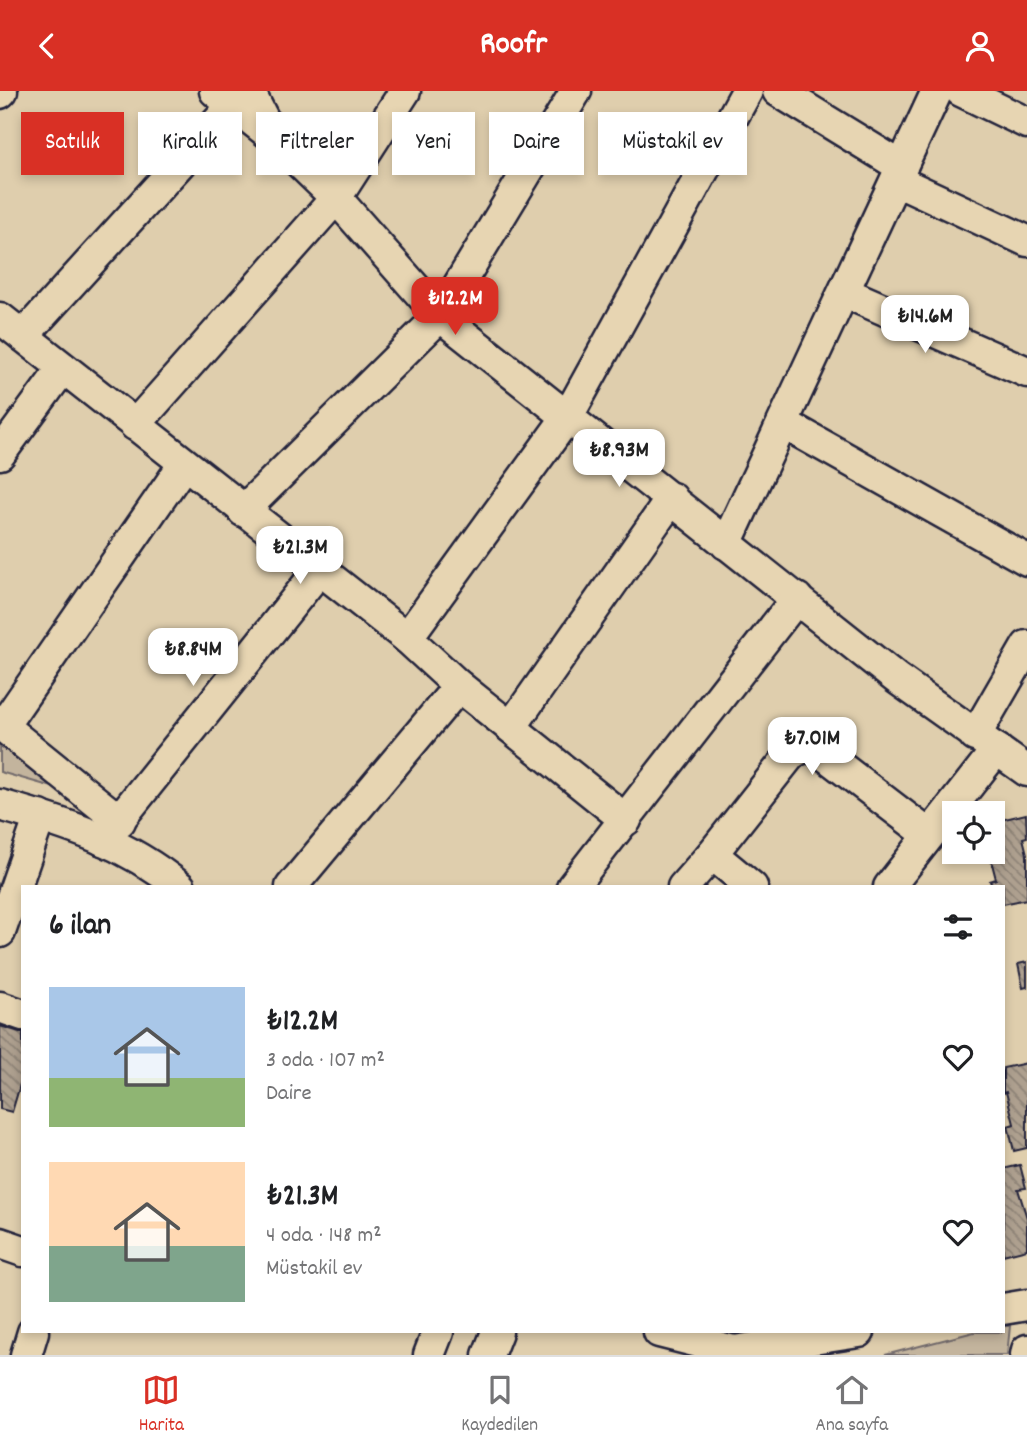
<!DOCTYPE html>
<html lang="tr">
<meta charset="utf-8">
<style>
:root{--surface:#fff;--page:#f2f2f2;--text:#202124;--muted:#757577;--line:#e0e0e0;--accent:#d93025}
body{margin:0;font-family:Dekko,sans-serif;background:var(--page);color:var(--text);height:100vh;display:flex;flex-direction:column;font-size:26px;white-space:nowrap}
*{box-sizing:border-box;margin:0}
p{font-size:23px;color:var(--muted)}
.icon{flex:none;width:38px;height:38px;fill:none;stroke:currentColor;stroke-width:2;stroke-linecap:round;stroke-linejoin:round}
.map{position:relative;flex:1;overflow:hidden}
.side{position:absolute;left:21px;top:794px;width:984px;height:448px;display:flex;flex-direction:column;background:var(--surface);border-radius:0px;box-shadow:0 4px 10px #0003}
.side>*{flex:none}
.top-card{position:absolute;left:21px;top:21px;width:985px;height:63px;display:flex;gap:14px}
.fabs{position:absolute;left:942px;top:710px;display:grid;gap:14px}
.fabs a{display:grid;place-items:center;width:63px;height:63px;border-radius:0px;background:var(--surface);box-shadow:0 4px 10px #0003;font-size:35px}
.price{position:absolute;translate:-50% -60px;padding:0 16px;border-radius:14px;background:#fff;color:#222;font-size:23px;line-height:46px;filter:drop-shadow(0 2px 4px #0008)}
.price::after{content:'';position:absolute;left:50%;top:42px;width:21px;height:16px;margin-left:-10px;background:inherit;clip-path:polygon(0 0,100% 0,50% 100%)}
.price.on{background:var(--accent);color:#fff}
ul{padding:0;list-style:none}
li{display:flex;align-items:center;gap:21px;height:175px;padding:0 28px}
li span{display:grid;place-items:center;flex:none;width:196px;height:140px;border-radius:0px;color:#555}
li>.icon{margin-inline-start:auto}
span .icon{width:84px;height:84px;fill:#fffc;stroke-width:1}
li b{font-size:30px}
h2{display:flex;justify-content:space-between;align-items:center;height:84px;padding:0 28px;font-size:30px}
.chip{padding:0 24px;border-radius:0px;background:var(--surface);box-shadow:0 4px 10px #0003;font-size:24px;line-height:63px}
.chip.on{background:var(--accent);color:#fff}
header{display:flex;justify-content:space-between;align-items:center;height:91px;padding:0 28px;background:var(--accent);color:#fff;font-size:32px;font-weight:700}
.tabs{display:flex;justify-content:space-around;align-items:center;height:98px;border-top:2px solid var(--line);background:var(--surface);font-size:19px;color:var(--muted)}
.tabs a{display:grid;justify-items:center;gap:4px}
.tabs .on{color:var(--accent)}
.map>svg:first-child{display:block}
.green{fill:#c3b49d;stroke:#726b6c;stroke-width:2}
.building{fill:url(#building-back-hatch);stroke:#22223b;stroke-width:2}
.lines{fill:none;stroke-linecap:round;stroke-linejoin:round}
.minor-casing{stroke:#22223b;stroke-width:35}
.minor{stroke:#e7d5b2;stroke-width:30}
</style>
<header><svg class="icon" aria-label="back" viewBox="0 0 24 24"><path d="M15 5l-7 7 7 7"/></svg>Roofr<svg class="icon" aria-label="person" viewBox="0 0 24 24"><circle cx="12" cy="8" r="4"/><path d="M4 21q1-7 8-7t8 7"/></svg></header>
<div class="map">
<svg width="1027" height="1264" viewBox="0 0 1027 1264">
<defs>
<pattern id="building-back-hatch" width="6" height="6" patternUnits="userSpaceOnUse" patternTransform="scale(1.75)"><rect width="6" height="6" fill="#aea08f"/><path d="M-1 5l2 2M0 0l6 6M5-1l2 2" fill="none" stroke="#8d8276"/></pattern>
</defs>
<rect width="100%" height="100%" fill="#dfcead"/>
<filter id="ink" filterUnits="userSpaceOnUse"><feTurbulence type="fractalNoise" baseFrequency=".0143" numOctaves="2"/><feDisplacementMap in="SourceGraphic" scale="14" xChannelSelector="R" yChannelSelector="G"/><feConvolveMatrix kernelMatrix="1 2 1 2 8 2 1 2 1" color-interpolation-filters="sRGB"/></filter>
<g filter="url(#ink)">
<g class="green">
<path d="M 0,652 L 70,701 L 0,681 Z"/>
<path d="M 1003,1235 L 1010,1235 L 1007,1264 L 885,1264 L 974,1241 L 1003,1241 Z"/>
</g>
<g class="building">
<path d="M 1026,723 L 1027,746 L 1023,747 L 1027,763 L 1027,808 L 1003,813 L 1003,796 L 992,796 L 990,790 L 996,788 L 989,761 L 992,761 L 992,731 Z"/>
<path d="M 1027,871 L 1027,896 L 1023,897 L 1018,873 Z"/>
<path d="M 0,935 L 23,942 L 23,984 L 12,1021 L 0,1018 Z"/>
<path d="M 1027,972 L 1027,1057 L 1014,1060 L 1008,1035 L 1014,1033 L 1006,1001 L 1003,1002 L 1003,977 Z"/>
<path d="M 1020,1074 L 1026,1097 L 1018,1098 L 1027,1127 L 1027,1158 L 1003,1164 L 1003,1078 Z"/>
</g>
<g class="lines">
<g class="minor-casing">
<g id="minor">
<path d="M 215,0 L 272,45 L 249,0"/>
<path d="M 778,0 L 902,76"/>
<path d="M 961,0 L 1027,32"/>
<path d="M 0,2 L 2,0"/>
<path d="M 272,45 L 336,107 L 440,225 L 896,587 L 1027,680"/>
<path d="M 896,89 L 1027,150"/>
<path d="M 844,201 L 1027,281"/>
<path d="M 0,227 L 407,547 L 459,595 L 626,729"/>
<path d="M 23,245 L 233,14"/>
<path d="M 783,332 L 1027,469"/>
<path d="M 135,334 L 336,107 L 405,0"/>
<path d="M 0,363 L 63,277"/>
<path d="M 243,420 L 440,225 L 576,0"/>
<path d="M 726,453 L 937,0"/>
<path d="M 407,547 L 568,325 L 747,0"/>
<path d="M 0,633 L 120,730"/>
<path d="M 3,635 L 184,373"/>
<path d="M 511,636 L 672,407"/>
<path d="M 975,645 L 1027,555"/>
<path d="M 0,714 C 68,733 125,751 180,796"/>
<path d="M 103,749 L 320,478"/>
<path d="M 712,763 L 791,663 L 803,656 L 817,658 L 929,744"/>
<path d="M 291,796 L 459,595"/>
<path d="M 572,796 L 797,507"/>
<path d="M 683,796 L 712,763 L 752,796"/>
<path d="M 889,796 L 997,658"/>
<path d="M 0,841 L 40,725"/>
<path d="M 0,916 L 23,924"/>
<path d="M 0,1152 L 23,1160"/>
<path d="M 1003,1218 L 1027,1214"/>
<path d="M 659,1241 L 734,1260 L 859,1241"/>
<path d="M 26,1264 L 33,1241"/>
<path d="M 429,1264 L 438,1241"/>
<path d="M 488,1264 L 497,1241"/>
<path d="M 1026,1264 L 1027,1259"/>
</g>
</g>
<use href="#minor" class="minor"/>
</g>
</g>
</svg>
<div class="fabs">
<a><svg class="icon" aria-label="locate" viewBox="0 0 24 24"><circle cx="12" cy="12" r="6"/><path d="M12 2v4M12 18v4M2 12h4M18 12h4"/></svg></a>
</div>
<b class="price on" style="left:455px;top:246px">₺12.2M</b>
<b class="price" style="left:925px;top:264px">₺14.6M</b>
<b class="price" style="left:619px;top:398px">₺8.93M</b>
<b class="price" style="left:300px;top:495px">₺21.3M</b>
<b class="price" style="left:193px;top:597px">₺8.84M</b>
<b class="price" style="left:812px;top:686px">₺7.01M</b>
<div class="top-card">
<a class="chip on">Satılık</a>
<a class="chip">Kiralık</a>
<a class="chip">Filtreler</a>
<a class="chip">Yeni</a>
<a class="chip">Daire</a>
<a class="chip">Müstakil ev</a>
</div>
<section class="side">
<h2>6 ilan<svg class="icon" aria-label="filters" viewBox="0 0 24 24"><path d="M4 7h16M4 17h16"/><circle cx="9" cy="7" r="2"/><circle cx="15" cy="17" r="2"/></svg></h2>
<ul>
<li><span style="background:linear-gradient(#a9c7e8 65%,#8fb573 0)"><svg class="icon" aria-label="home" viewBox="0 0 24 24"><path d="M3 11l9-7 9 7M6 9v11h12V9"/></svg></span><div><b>₺12.2M</b><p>3 oda · 107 m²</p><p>Daire</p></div><svg class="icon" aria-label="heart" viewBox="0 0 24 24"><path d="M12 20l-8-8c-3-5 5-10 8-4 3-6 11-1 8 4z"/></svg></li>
<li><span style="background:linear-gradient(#ffd9b3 60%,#7fa58c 0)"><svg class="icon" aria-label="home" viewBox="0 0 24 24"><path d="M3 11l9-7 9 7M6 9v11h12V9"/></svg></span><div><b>₺21.3M</b><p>4 oda · 148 m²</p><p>Müstakil ev</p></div><svg class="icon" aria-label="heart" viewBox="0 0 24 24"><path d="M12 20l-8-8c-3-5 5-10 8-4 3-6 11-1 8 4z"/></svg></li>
</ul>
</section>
</div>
<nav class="tabs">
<a class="on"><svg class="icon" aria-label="map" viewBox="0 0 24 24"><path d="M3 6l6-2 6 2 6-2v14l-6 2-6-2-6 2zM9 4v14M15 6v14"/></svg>Harita</a>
<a><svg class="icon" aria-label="saved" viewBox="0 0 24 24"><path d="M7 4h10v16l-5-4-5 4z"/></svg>Kaydedilen</a>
<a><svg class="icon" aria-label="home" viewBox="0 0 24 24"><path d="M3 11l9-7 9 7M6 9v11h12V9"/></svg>Ana sayfa</a>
</nav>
